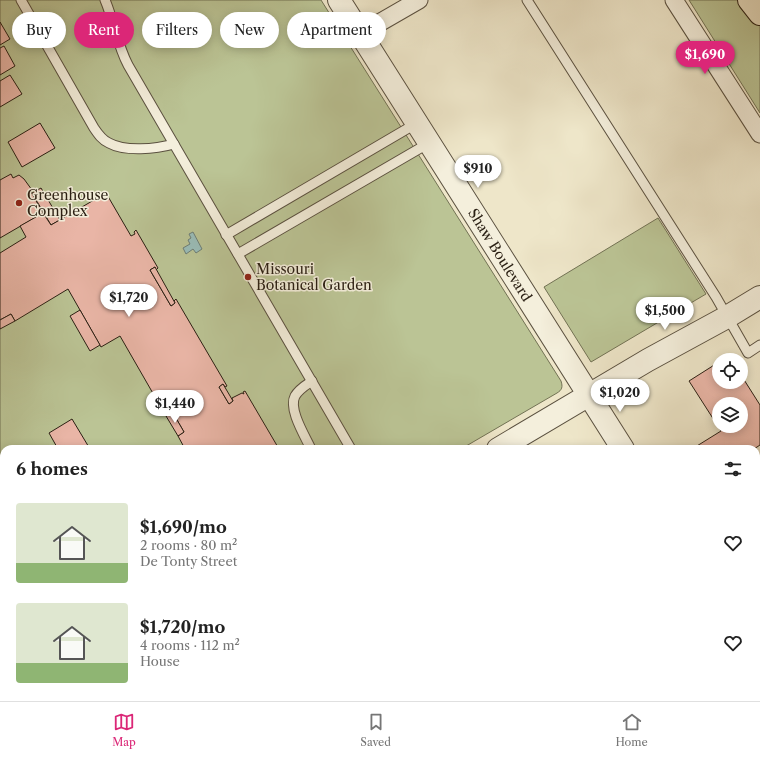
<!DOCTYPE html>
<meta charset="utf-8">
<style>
:root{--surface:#fff;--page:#f2f2f2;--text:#222;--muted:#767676;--line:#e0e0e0;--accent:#db2777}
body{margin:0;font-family:"Libre Caslon Text",serif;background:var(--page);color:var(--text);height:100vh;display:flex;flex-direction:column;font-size:15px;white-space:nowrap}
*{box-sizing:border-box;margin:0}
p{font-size:13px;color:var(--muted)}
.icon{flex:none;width:22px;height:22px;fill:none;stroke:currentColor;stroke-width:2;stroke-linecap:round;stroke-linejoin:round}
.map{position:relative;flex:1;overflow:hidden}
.sheet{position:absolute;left:0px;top:445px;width:760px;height:256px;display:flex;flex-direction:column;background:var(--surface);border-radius:12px 12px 0 0;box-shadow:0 2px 10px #0003}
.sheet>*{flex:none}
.hud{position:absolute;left:12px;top:12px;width:400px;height:36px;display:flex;gap:8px}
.fabs{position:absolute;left:712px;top:353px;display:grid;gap:8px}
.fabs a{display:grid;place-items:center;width:36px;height:36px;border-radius:50%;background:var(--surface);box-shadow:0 2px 10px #0003;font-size:20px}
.price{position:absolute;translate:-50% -34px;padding:0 9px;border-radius:14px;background:#fff;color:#222;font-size:13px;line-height:26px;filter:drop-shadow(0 1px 2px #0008)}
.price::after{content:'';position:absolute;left:50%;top:24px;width:12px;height:9px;margin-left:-6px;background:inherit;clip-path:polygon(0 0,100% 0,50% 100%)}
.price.on{background:var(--accent);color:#fff}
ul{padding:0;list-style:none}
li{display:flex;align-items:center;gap:12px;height:100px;padding:0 16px}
li span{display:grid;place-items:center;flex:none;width:112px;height:80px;border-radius:4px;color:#555}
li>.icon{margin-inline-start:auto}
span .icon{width:48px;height:48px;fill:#fffc;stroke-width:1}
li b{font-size:17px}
h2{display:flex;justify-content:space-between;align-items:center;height:48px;padding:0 16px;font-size:17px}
.pill{padding:0 14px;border-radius:18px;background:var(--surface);box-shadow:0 2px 10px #0003;font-size:14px;line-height:36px}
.pill.on{background:var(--accent);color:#fff}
.dock{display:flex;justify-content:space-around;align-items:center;height:56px;border-top:1px solid var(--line);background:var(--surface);font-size:11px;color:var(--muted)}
.dock a{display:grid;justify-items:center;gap:2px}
.dock .on{color:var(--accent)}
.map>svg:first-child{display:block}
.green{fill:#bbc495;stroke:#727254}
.water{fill:#9abeba;stroke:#6d7e77}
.building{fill:#e9b5a6;stroke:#2a1f13;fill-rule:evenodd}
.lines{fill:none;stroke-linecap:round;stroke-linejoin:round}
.service-casing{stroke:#5b5140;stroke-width:11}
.minor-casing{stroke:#5b5140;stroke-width:19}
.tertiary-casing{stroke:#5b5140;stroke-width:24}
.motorway-casing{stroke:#2a1f13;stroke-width:24}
.service{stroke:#f4efdc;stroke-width:9}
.minor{stroke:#f4efdc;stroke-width:17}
.tertiary{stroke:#f4efdc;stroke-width:22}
.motorway{stroke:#eee6c9;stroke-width:22}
.poi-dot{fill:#8f2418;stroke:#f4efdc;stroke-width:1.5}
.labels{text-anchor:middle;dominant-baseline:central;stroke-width:3;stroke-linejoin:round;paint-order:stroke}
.poi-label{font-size:14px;fill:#2a1f13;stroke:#f4efdc;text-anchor:start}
.street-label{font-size:14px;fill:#2a1f13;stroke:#f4efdc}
</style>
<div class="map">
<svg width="760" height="701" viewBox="0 0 760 701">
<rect width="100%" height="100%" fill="#eee6c9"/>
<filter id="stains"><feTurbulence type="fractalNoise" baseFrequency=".005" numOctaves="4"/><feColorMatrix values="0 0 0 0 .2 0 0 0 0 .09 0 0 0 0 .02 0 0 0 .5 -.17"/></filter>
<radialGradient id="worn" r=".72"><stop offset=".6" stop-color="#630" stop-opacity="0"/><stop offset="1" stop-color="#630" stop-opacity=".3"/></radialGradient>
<g class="green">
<path d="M 0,0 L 321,0 L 561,381 C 563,387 562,390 557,393 L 461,449 L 4,449 L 4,697 L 34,697 L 27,701 L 0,701 Z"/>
<path d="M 689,0 L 738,0 L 760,26 L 760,113 Z"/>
<path d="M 658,218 L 706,294 L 591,362 L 544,287 Z"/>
</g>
<path class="water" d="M 193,232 L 202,249 L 196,253 L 193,249 L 186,254 L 183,248 L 190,244 L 188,240 L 191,238 L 189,234 Z"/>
<g class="building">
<path d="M 0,22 L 10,39 L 0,45 Z"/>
<path d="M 4,46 L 15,66 L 0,75 L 0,48 Z"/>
<path d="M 10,75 L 22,94 L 0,107 L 0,81 Z"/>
<path d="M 40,123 L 55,148 L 22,167 L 8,142 Z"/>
<path d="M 11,174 L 13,178 L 19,175 L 24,179 L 32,190 L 31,192 L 43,213 L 0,238 L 0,180 Z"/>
<path d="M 41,188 L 60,220 L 51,225 L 32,193 Z"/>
<path d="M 106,193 L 131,236 L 135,234 L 134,232 L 136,230 L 158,268 L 156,270 L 155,267 L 150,270 L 171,306 L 175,303 L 174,301 L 176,299 L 227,386 L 225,387 L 223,384 L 219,387 L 229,404 L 233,401 L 232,398 L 242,393 L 244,394 L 243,392 L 245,391 L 279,449 L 185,449 L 178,436 L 184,432 L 173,413 L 166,416 L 120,336 L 101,347 L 68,289 L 15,321 L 11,314 L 0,320 L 0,253 L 26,237 L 20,226 L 43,213 L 51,225 Z"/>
<path d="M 155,267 L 175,303 L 171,306 L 150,270 Z"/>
<path d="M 80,310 L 100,345 L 90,351 L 70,316 Z"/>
<path d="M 11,314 L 15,321 L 0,329 L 0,320 Z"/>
<path d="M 719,362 L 719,382 L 741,382 L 741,375 L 760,405 L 760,445 L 754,449 L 692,449 L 721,431 L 689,381 ZM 719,404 L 741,404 L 741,426 L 719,426 Z"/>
<path d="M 223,384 L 233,401 L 229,404 L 219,387 Z"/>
<path d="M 173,413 L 184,432 L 178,436 L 166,416 Z"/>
<path d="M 72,419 L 90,449 L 58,449 L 49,433 Z"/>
<path d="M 760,493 L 760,554 L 756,547 L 756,495 Z"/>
<path d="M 175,697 L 201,697 L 203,700 L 168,701 Z"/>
<path d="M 559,697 L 589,697 L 582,701 L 553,701 Z"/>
<path d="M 665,697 L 695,697 L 688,701 L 668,701 Z"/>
<path d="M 704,697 L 725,697 L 727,701 L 698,701 Z"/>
</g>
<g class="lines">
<g class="service-casing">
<g id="service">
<path d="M 21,0 L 94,128 C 98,134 102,140 109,143 C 125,152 156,149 174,144"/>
<path d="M 105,0 C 114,21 117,44 128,65 L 351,449"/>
<path d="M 527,0 L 716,297 L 748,353 L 760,345"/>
<path d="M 226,235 L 417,123"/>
<path d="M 238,254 L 429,143"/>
<path d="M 311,449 C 305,436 288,409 295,396 C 299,389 306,385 312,381"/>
<path d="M 756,475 L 760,473"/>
<path d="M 104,697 L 107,701"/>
<path d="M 640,697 L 643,701"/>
<path d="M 417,701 L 424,697"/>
</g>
</g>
<g class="minor-casing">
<g id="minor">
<path d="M 674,0 L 760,134"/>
<path d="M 360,34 L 419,0"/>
<path d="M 245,697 L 247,701"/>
<path d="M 508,697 L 511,701"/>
</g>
</g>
<g class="tertiary-casing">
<g id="tertiary">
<path d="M 339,0 L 623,449"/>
<path d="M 498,449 L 648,360 L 727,317 L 760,297"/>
<path d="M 756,662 L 760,669"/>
<path d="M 67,701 L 74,697"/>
</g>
</g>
<g class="motorway-casing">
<path id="motorway" d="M 749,0 L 760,14"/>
</g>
<use href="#service" class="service"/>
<use href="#minor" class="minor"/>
<use href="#tertiary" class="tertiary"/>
<use href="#motorway" class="motorway"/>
</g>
<g class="poi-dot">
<circle cx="19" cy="203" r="4"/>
<circle cx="248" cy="277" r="4"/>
</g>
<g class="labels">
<g class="poi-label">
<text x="27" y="195">Greenhouse<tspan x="27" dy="16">Complex</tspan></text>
<text x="256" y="269">Missouri<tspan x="256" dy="16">Botanical Garden</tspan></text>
</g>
<g class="street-label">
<text transform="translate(500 255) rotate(58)">Shaw Boulevard</text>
</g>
</g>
<rect width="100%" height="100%" filter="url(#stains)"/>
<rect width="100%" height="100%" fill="url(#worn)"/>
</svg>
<div class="fabs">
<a><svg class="icon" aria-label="locate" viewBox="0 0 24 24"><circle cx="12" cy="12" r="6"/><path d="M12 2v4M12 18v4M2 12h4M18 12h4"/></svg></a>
<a><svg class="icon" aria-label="layers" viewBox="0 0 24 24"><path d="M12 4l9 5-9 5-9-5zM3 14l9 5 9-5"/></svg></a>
</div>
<b class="price on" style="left:705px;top:75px">$1,690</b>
<b class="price" style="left:478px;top:189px">$910</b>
<b class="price" style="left:129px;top:318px">$1,720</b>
<b class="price" style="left:665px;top:331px">$1,500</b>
<b class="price" style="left:620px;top:413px">$1,020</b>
<b class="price" style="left:175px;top:424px">$1,440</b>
<div class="hud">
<a class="pill">Buy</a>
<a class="pill on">Rent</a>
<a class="pill">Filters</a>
<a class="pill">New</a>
<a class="pill">Apartment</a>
</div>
<section class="sheet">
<h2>6 homes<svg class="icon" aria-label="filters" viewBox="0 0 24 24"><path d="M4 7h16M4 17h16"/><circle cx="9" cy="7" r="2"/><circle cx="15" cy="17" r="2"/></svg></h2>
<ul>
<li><span style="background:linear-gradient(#dfe7d0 75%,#8fb573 0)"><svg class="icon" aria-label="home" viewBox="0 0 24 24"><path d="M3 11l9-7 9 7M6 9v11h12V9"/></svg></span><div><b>$1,690/mo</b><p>2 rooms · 80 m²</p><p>De Tonty Street</p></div><svg class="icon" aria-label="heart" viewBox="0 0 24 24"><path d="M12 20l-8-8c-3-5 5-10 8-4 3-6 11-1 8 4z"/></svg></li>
<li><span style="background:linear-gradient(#dfe7d0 75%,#8fb573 0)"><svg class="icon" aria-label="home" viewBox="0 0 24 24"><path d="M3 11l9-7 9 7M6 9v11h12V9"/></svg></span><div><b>$1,720/mo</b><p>4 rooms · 112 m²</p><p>House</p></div><svg class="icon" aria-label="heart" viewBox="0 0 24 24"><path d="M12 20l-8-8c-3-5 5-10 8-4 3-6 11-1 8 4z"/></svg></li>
</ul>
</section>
</div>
<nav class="dock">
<a class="on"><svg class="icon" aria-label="map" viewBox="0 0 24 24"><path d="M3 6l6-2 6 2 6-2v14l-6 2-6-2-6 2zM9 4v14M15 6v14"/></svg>Map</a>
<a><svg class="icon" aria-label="saved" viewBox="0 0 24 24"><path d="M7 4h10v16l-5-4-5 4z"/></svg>Saved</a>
<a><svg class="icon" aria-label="home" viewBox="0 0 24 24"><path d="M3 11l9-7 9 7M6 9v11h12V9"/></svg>Home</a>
</nav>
